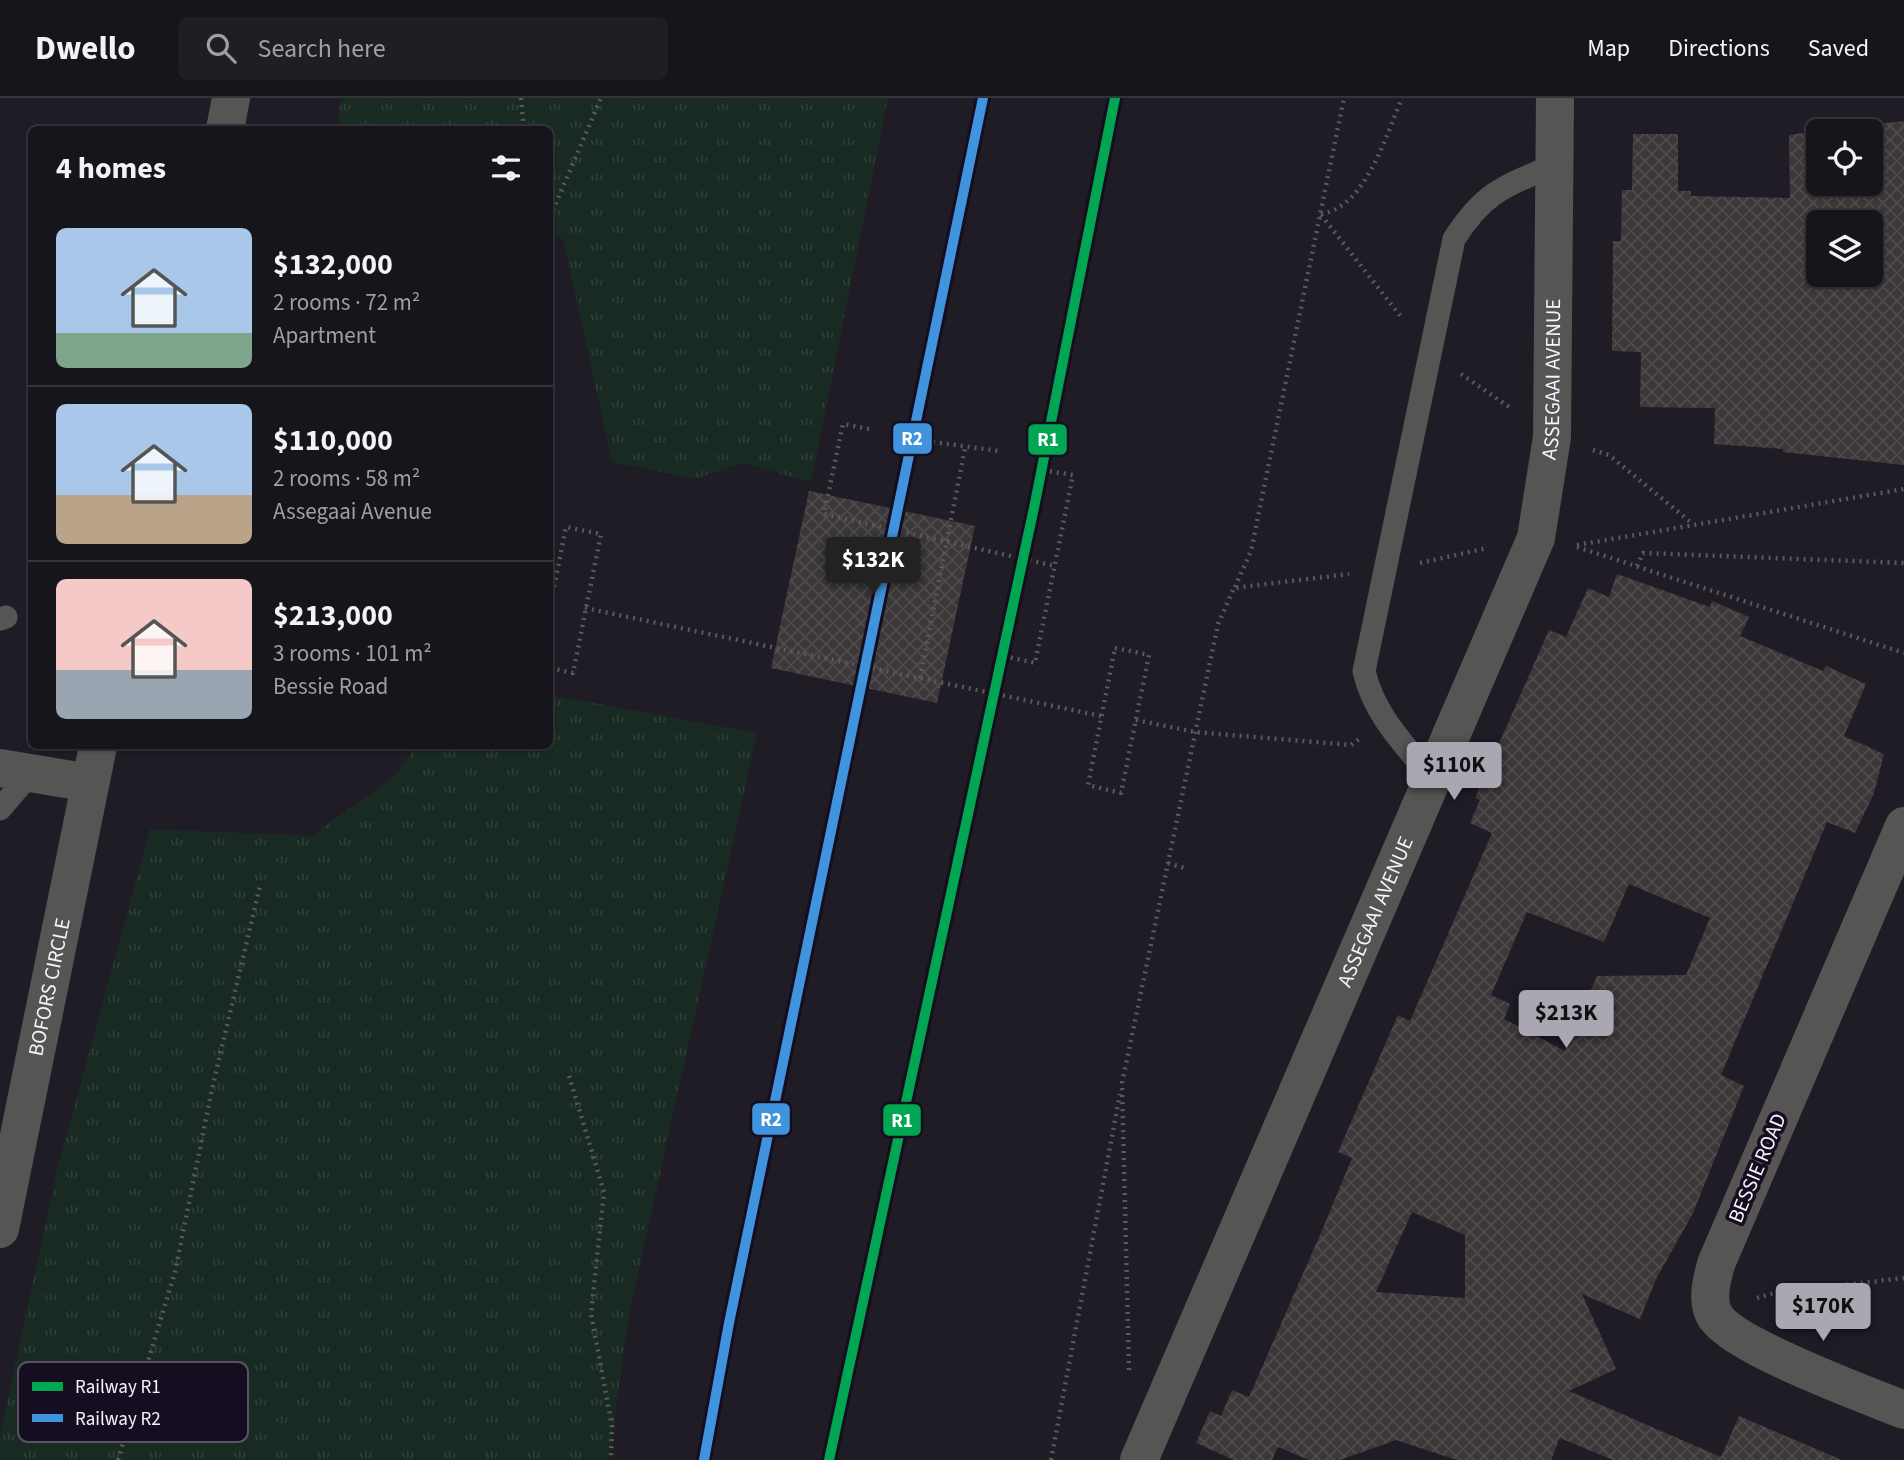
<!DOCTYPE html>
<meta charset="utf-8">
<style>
:root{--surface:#17151c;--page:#201e25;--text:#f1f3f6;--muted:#9e9fa3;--line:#36343b;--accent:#aba7b2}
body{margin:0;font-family:"Source Sans 3",sans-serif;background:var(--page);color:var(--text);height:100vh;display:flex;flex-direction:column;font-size:26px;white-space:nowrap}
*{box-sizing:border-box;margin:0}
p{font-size:23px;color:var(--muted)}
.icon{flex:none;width:38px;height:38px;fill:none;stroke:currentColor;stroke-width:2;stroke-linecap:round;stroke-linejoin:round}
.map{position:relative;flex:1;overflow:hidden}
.panel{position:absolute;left:28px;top:28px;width:525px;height:623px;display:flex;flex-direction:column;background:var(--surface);border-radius:10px;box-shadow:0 2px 5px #0004,0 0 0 2px var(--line)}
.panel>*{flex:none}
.fabs{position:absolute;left:1806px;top:21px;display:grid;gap:14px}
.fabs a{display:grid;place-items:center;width:77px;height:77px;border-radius:10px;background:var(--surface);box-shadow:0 2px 5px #0004,0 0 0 2px var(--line);font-size:35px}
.price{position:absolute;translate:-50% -60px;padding:0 16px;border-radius:7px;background:var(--accent);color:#111;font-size:23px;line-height:46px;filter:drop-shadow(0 2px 4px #0008)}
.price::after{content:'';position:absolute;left:50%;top:42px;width:21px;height:16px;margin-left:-10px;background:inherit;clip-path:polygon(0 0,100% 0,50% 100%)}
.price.selected{background:#222;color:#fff}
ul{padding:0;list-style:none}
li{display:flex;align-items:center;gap:21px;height:175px;padding:0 28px}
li+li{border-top:2px solid var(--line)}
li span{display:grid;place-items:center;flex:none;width:196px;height:140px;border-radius:10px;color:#555}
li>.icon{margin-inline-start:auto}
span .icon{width:84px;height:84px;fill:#fffc;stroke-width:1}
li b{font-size:30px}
h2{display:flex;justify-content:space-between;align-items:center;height:84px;padding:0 28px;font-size:30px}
header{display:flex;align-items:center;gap:42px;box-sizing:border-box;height:98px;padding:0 35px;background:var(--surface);border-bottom:2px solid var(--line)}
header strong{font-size:33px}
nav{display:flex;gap:38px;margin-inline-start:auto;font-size:24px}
.search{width:490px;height:63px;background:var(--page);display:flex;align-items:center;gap:18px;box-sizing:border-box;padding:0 24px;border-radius:10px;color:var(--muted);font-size:26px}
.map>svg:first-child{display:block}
.grass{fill:url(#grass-tufts)}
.building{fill:url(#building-cross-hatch);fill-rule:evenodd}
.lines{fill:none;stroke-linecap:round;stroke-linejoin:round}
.path{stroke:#5a595b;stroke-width:4.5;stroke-dasharray:2 5;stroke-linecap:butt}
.lane{stroke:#575454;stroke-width:23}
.street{stroke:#575454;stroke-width:38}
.rail-1-casing{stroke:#150e21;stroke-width:16}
.rail-2-casing{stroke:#150e21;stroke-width:16}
.rail-1{stroke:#00a651;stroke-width:10}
.rail-2{stroke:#4094de;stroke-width:10}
.labels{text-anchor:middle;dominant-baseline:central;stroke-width:7;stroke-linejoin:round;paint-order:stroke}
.street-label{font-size:21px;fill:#f6f2fe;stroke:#150e21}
.key{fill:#150e21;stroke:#585263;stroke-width:2}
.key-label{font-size:19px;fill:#f6f2fe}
.line-badge{stroke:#150e21;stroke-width:2.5}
.badge-label{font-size:19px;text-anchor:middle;font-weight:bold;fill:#fff}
</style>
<header>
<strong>Dwello</strong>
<div class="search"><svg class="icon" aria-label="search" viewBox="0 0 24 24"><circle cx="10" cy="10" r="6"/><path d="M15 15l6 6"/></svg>Search here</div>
<nav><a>Map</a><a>Directions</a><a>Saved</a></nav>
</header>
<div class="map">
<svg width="1904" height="1362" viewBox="0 0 1904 1362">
<defs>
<pattern id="grass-tufts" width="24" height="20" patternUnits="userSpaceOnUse" patternTransform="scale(1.75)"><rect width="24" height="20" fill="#182a21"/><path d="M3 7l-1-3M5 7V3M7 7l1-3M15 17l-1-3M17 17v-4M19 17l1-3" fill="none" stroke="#2f3f37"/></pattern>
<pattern id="building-cross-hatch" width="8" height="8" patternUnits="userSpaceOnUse" patternTransform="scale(1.75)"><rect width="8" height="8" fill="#3c3739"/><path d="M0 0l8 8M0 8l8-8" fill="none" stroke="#4f4b4d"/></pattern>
</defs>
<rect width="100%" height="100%" fill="#1f1c26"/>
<g class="grass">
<path d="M 341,0 L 888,0 L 811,384 L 742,365 L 695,381 L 612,364 L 563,141 L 550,137 L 550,32 L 337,31 Z"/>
<path d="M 550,597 L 757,635 L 629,1217 L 609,1362 L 0,1362 L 0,1337 L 57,1072 L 150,731 L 311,738 L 394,679 L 416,648 L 550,648 Z"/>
</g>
<g class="building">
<path d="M 1904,23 L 1904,367 L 1783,354 L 1783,351 L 1714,346 L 1715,310 L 1640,309 L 1641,254 L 1612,253 L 1613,143 L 1621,143 L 1622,92 L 1632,92 L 1633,36 L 1678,36 L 1678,93 L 1691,93 L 1691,98 L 1790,100 L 1789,37 L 1818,33 L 1818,86 L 1871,86 L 1871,33 L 1818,33 ZM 1818,124 L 1871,124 L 1871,177 L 1818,177 Z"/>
<path d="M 809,393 L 975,428 L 937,605 L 771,570 Z"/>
<path d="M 1617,476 L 1710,509 L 1712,503 L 1749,519 L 1740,538 L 1823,573 L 1826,568 L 1866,586 L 1844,638 L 1884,656 L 1874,695 L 1855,735 L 1827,724 L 1721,977 L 1744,988 L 1693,1115 L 1656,1181 L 1640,1221 L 1582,1196 L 1616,1271 L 1569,1293 L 1721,1359 L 1739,1318 L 1842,1362 L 1613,1362 L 1560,1340 L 1551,1362 L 1457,1362 L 1396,1342 L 1340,1362 L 1309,1362 L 1278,1349 L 1272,1362 L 1234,1362 L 1196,1345 L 1210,1313 L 1221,1318 L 1232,1292 L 1249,1299 L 1323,1130 L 1352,1060 L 1338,1054 L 1398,917 L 1410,923 L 1492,735 L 1470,725 L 1480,702 L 1475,700 L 1549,532 L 1566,539 L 1588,490 L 1609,499 ZM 1629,786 L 1710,820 L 1686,877 L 1597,878 L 1565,953 L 1504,921 L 1510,906 L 1491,897 L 1527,814 L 1604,844 ZM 1412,1114 L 1465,1137 L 1465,1200 L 1376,1194 Z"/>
</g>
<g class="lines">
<g class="path">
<path d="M 521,0 L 524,32"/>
<path d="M 1321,116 C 1366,109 1386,37 1402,0"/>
<path d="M 1321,117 L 1402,220"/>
<path d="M 550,119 L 601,0"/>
<path d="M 1461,276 L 1512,311"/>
<path d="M 869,331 L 843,326 L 824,416 L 1055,468"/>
<path d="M 926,343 L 999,353"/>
<path d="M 1593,352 L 1609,357 L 1693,426"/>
<path d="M 1577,447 L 1904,391"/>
<path d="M 1577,449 L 1904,555"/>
<path d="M 1420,465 L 1487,450"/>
<path d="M 1637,468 L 1643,455 L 1904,465"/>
<path d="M 1235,489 L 1251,453 L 1344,0"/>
<path d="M 550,509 L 566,429 L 601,436 L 573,575 L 550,570"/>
<path d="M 585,510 L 1101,618"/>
<path d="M 1115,550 L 1149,557 L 1121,695 L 1088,687 Z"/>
<path d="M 1004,558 L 1035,565 L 1073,377 L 1042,372"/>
<path d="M 920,580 L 965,350"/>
<path d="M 1136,622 L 1195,634 L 1351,647 L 1359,641"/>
<path d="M 1168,765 L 1184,770"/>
<path d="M 569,978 L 604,1094 L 591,1216 L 612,1328 L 611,1362"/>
<path d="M 1757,1200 L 1774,1195 L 1904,1180"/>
<path d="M 1129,1272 L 1122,985 L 1218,526 L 1234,490 L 1349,476"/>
<path d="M 118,1362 L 175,1174 L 212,991 L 260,788"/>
<path d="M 1051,1362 L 1120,996"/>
</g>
<g class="lane">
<path d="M 0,521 L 6,519"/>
<path d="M 1432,680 C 1404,646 1374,617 1364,573 L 1454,141 C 1485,93 1505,88 1555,67"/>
<path d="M 0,711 L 31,675"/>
</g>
<g class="street">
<path d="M 225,32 L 231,0"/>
<path d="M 0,670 L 90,685"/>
<path d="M 1904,728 L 1716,1166 C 1712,1181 1707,1199 1713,1214 C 1725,1246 1868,1297 1904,1312"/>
<path id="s1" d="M 0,1131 L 98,648"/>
<path id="s2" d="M 1139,1362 L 1536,440 L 1552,339 L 1555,0"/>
</g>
<g class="rail-1-casing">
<path id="rail-1" d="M 829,1362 L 1035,405 L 1115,0"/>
</g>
<g class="rail-2-casing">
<path id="rail-2" d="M 704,1362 L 729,1225 L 983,0"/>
</g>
<use href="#rail-1" class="rail-1"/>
<use href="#rail-2" class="rail-2"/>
</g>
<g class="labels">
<g class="street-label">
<text stroke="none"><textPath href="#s2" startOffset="1164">ASSEGAAI AVENUE</textPath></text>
<text stroke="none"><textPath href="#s2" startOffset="597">ASSEGAAI AVENUE</textPath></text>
<text stroke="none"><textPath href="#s1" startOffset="247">BOFORS CIRCLE</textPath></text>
<text transform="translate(1757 1070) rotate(-67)">BESSIE ROAD</text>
</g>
</g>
<rect x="18" y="1264" width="230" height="80" rx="10" class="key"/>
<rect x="32" y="1284" width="31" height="9" fill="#00a651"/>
<rect x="32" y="1316" width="31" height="8" fill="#4094de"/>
<g class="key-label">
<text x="75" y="1295">Railway R1</text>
<text x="75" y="1327">Railway R2</text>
</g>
<g class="line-badge">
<rect x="892" y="324" width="41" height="33" rx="7" fill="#4094de"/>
<rect x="1027" y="325" width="41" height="33" rx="7" fill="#00a651"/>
<rect x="751" y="1004" width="40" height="34" rx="7" fill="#4094de"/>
<rect x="882" y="1005" width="40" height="34" rx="7" fill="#00a651"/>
</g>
<g class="badge-label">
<text x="912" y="347">R2</text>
<text x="1048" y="348">R1</text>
<text x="771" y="1028">R2</text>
<text x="902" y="1029">R1</text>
</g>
</svg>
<div class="fabs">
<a><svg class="icon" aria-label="locate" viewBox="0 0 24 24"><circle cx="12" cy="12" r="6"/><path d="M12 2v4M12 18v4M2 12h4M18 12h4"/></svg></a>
<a><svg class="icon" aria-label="layers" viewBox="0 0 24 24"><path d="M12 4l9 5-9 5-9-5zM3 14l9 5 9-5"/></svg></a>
</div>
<b class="price selected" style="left:873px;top:499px">$132K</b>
<b class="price" style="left:1454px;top:704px">$110K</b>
<b class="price" style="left:1566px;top:952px">$213K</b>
<b class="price" style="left:1823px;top:1245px">$170K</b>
<section class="panel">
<h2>4 homes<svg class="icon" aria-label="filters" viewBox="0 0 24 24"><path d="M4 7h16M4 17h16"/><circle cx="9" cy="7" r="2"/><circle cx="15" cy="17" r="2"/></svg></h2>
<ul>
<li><span style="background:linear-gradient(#a9c7e8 75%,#7fa58c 0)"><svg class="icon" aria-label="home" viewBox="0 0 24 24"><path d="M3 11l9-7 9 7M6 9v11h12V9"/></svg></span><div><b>$132,000</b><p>2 rooms · 72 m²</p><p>Apartment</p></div></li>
<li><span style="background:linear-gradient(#a9c7e8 65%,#b9a48a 0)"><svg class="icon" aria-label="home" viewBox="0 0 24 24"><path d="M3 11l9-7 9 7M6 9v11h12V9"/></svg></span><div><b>$110,000</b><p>2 rooms · 58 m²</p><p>Assegaai Avenue</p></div></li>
<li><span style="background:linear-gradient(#f6c9c9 65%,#9aa5b1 0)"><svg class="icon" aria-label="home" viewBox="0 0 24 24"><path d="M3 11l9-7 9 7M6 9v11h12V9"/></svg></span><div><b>$213,000</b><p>3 rooms · 101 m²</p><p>Bessie Road</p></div></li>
</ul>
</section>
</div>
